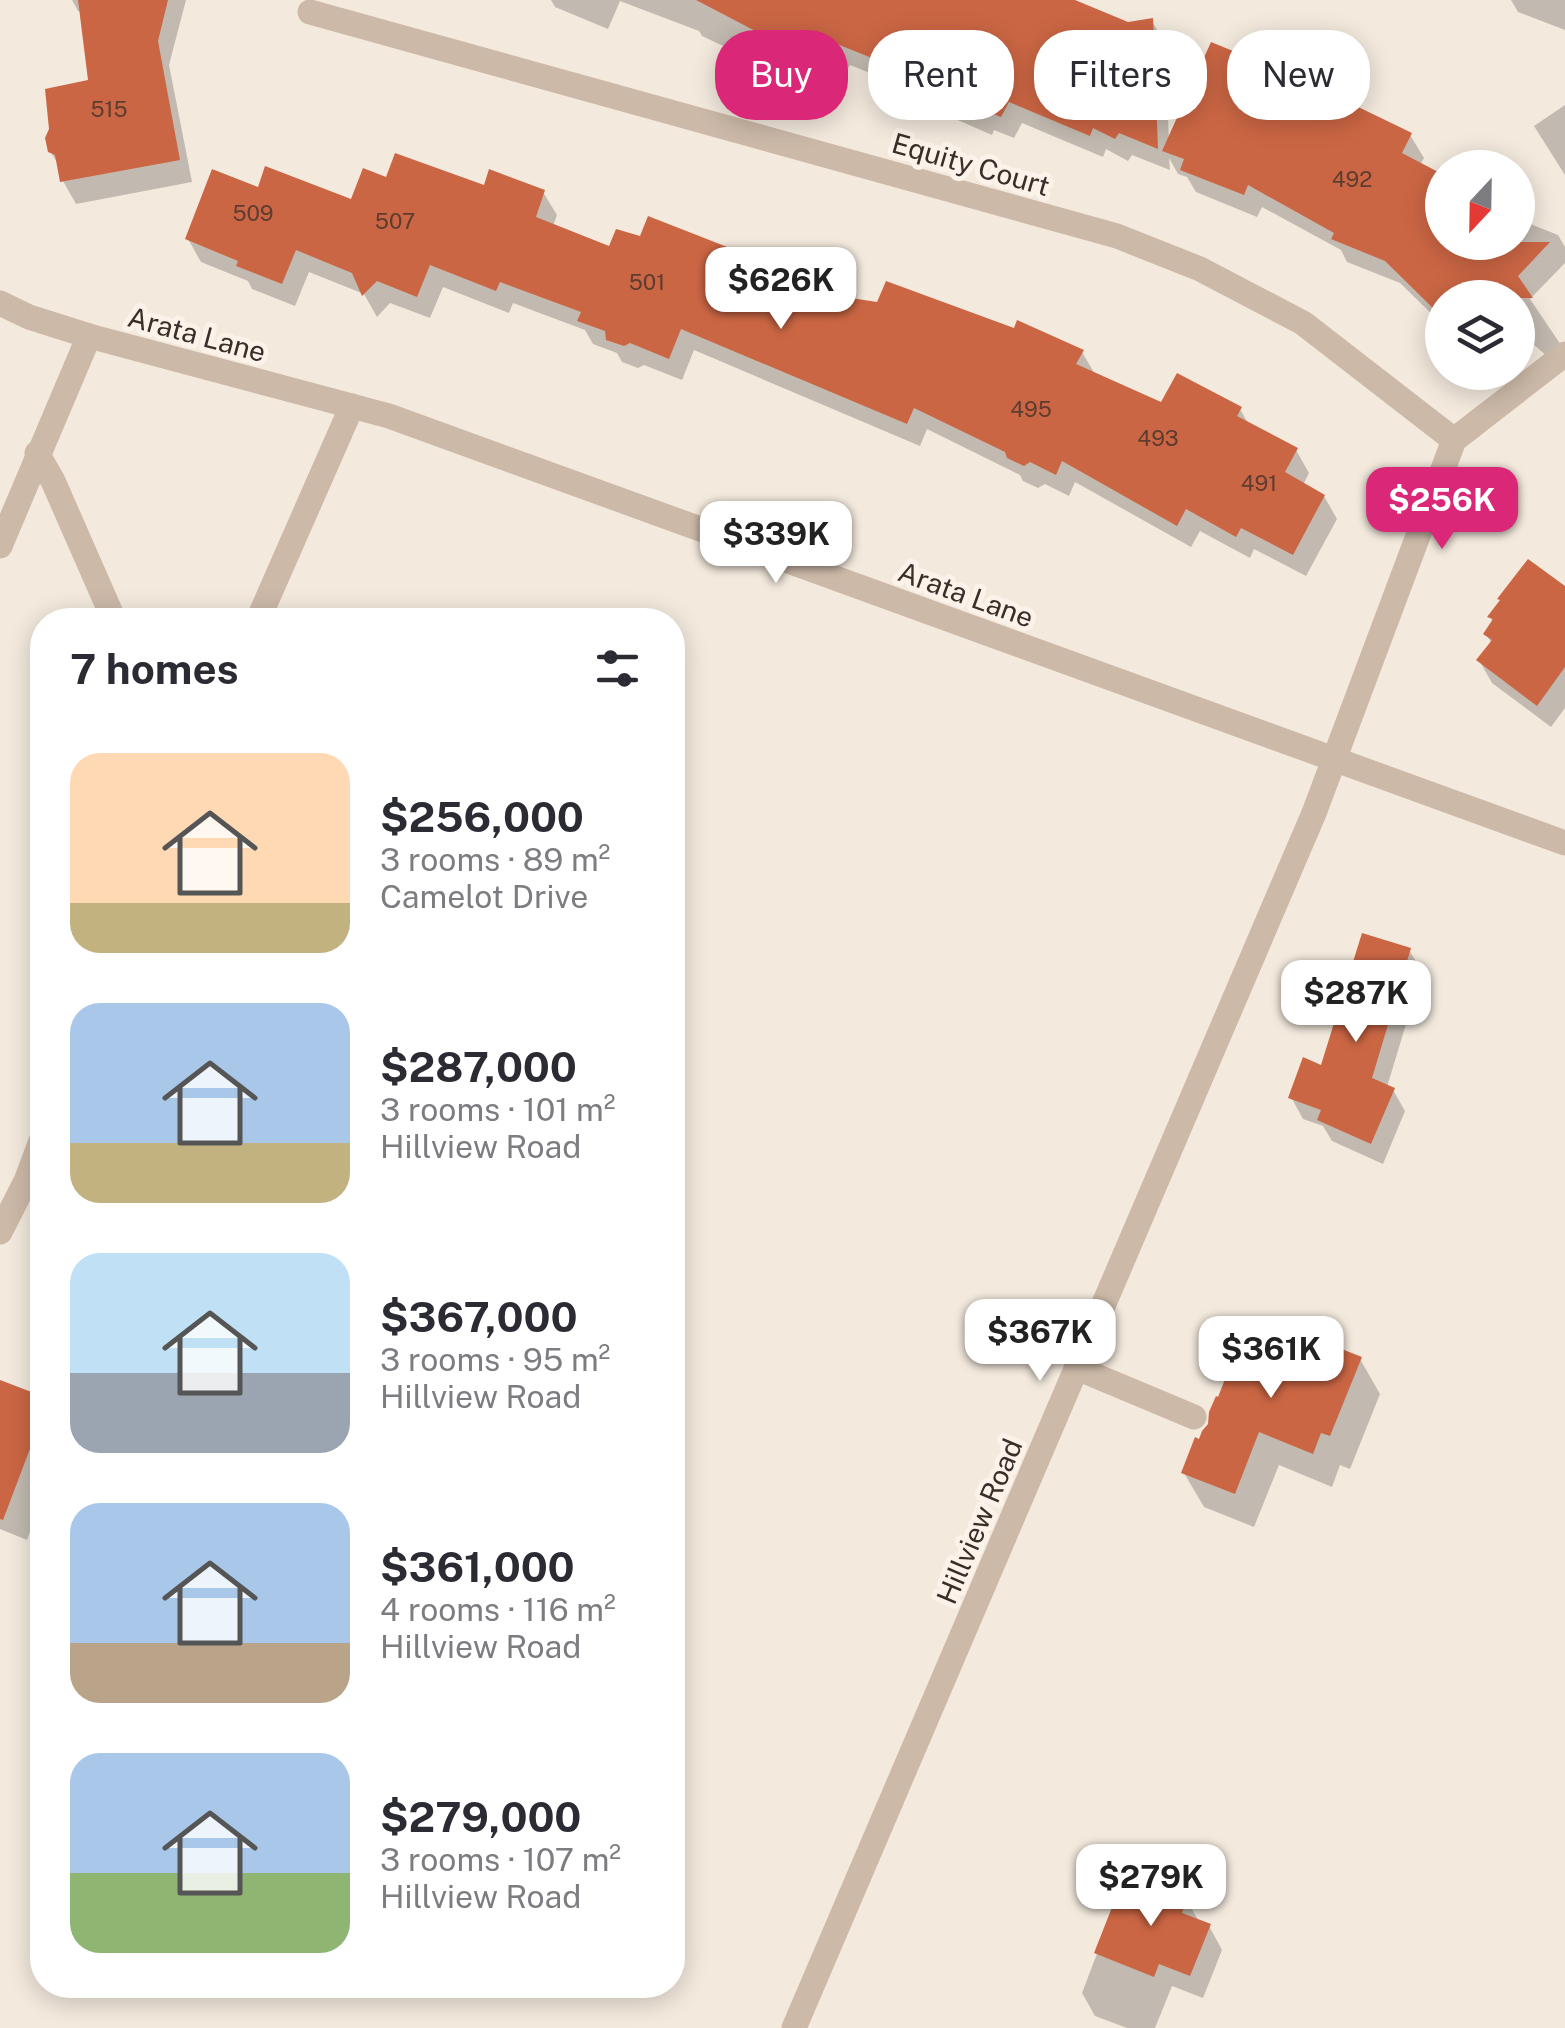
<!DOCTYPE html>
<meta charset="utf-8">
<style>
:root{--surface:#fff;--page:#f7f7f7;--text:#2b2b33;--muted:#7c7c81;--accent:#db2777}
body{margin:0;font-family:"Public Sans",sans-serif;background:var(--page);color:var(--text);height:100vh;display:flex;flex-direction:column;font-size:38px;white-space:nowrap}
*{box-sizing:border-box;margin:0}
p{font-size:32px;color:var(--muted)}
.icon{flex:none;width:55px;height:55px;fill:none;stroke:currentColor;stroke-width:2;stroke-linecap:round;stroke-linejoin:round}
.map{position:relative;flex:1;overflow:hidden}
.details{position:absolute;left:30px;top:608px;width:655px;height:1390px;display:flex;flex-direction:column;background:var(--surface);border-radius:40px;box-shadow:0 5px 25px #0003}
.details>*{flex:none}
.hud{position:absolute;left:715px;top:30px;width:700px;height:90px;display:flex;gap:20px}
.needle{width:65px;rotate:202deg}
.tools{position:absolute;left:1425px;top:150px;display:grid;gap:20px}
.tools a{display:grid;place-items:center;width:110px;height:110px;border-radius:50%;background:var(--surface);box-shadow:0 5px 25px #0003;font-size:50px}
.price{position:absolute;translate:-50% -85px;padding:0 22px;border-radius:20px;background:#fff;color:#222;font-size:32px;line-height:65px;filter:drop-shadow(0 2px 5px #0008)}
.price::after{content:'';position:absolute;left:50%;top:60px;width:30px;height:22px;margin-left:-15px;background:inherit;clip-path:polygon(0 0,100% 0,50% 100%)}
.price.selected{background:var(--accent);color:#fff}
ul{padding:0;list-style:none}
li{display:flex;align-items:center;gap:30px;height:250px;padding:0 40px}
li span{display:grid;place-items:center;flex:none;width:280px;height:200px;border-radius:30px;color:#555}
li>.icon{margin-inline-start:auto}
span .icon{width:120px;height:120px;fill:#fffc;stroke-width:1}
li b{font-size:42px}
h2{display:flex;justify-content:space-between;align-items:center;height:120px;padding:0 40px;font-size:42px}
.chip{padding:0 35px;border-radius:40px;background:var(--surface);box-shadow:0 5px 25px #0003;font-size:35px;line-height:90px}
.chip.selected{background:var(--accent);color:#fff}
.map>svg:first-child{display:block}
.shadow{fill:#0003}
.building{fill:#cb6644}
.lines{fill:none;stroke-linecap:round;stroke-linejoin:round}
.minor{stroke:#ccb9a8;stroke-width:25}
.labels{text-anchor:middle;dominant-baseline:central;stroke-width:10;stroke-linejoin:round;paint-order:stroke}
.number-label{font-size:22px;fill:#5e3c30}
.street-label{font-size:28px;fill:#392e29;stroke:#fbf3ea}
</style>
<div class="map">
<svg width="1565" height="2028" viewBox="0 0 1565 2028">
<rect width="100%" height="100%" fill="#f3e9dd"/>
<g class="shadow">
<path d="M 72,0 L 186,0 L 169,65 L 192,182 L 76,204 L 63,181 L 60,167 L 50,151 L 91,82 L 82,12 L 78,11 Z"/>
<path d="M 551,0 L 1037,0 L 1128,24 L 1152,21 L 1165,43 L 1169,142 L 1233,54 L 1252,48 L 1265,71 L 1351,114 L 1410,135 L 1424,158 L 1420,165 L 1442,177 L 1442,242 L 1518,242 L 1518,219 L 1558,235 L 1565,247 L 1565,263 L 1530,299 L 1565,351 L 1562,369 L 1518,331 L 1518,298 L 1442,298 L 1442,324 L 1400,283 L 1347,262 L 1341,250 L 1262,207 L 1257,217 L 1196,192 L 1187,177 L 1178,174 L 1169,158 L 1170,170 L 1132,155 L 1128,161 L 1106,149 L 1103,157 L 1022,123 L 1014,138 L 994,130 L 992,135 L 937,111 L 929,97 L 850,65 L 841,81 L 816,72 L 814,76 L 758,47 L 753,60 L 702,36 L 699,31 L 620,1 L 608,29 L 555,7 Z"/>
<path d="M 1511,0 L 1565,0 L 1565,30 L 1518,12 Z"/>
<path d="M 1565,105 L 1565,175 L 1534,126 Z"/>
<path d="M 388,181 L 543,192 L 557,215 L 553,226 L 610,250 L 794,271 L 806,294 L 1015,331 L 1082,352 L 1096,376 L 1162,405 L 1240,409 L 1249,425 L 1296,450 L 1309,473 L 1303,485 L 1324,496 L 1337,519 L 1306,576 L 1254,549 L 1250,558 L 1200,531 L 1191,547 L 1075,482 L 1069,496 L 1045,484 L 1038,488 L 1023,481 L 1020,475 L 927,429 L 920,446 L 694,350 L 682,380 L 644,365 L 638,368 L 622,362 L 617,353 L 593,344 L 585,330 L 513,303 L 509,313 L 443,287 L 430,318 L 390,303 L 377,317 L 364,294 L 309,272 L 295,306 L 252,289 L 248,281 L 201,262 L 188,239 L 259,190 L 353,202 Z"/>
<path d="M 1565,589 L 1565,708 L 1551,727 L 1492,683 L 1479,660 L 1492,644 L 1486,634 L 1493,623 L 1490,617 Z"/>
<path d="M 1409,950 L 1422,971 L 1387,1087 L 1393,1090 L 1405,1111 L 1383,1164 L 1332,1141 L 1323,1126 L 1303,1119 L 1291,1097 L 1323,1068 Z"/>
<path d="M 1360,1359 L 1380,1394 L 1350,1469 L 1340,1465 L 1332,1487 L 1279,1465 L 1254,1527 L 1204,1507 L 1184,1473 L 1200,1442 Z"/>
<path d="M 0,1383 L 42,1399 L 42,1500 L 27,1540 L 0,1529 Z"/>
<path d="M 1127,1875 L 1186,1899 L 1200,1923 L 1209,1926 L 1222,1950 L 1203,1998 L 1172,1986 L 1155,2028 L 1127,2028 L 1095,2016 L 1082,1993 Z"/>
</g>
<g class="building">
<path d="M 78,0 L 168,0 L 158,41 L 180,160 L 60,182 L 55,155 L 48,152 L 45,138 L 49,129 L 45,89 L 88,80 Z"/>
<path d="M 696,0 L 1075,0 L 1128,22 L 1153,18 L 1158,149 L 1119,133 L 1115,139 L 1093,128 L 1090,136 L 1009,102 L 1001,117 L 981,109 L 979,114 L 921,88 L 924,79 L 837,44 L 828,59 L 803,50 L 801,55 Z"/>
<path d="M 1211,42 L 1233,51 L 1253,46 L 1254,62 L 1349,111 L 1352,104 L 1412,133 L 1402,153 L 1442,174 L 1442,242 L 1550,242 L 1518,276 L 1533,298 L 1442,298 L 1442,317 L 1385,261 L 1331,239 L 1334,233 L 1248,185 L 1244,195 L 1180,170 L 1184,159 L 1162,151 Z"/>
<path d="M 395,153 L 484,185 L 489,169 L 545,190 L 536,217 L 609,246 L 616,229 L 640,236 L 648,216 L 740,252 L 741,249 L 795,269 L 792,289 L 877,302 L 886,281 L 1014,328 L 1017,320 L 1084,350 L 1076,364 L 1161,402 L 1177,373 L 1242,407 L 1237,416 L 1298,448 L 1285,472 L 1325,495 L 1293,555 L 1241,528 L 1236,537 L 1186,509 L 1177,526 L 1062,461 L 1056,475 L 1030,462 L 1024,466 L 1007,458 L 1005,452 L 914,408 L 907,424 L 681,329 L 669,359 L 630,343 L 624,346 L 606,340 L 605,331 L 577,321 L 581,312 L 500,282 L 496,291 L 430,265 L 417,297 L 377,281 L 362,296 L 352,273 L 296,250 L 282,284 L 236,266 L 238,261 L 185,239 L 212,169 L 258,187 L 265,166 L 351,199 L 363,168 L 386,177 Z"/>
<path d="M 1528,559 L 1565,586 L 1565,667 L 1537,706 L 1476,660 L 1492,640 L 1483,634 L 1493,619 L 1487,617 L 1500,600 L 1497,599 Z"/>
<path d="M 1362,933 L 1411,948 L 1372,1078 L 1395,1088 L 1371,1144 L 1317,1120 L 1321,1110 L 1288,1098 L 1303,1057 L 1321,1065 Z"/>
<path d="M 1270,1321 L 1362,1357 L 1330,1436 L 1321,1433 L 1313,1454 L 1259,1432 L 1235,1494 L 1181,1473 L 1195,1437 L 1199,1439 L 1202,1431 L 1208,1424 L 1209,1412 L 1216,1396 L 1218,1397 L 1244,1331 Z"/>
<path d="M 0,1380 L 42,1396 L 42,1417 L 3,1520 L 0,1519 Z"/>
<path d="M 1126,1872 L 1187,1897 L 1182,1913 L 1211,1924 L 1190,1976 L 1159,1964 L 1154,1977 L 1094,1953 Z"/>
</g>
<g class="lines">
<g class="minor">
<path d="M 310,12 L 1117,236 L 1200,269 L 1303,323 L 1454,440"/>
<path d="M 0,303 L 29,317 L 89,336 L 389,416 L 1565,843"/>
<path d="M 37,453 L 53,481 L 114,620"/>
<path d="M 0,546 L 89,336"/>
<path d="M 258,620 L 352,406"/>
<path d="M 0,1232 L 26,1181 L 42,1138"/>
<path d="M 1077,1368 L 1194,1417"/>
<path d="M 794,2028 L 1314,813 L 1454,440 L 1565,354"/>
</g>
</g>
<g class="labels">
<g class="number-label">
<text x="109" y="109">515</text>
<text x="1352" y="179">492</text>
<text x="253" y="213">509</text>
<text x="395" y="221">507</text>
<text x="647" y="282">501</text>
<text x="1031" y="409">495</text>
<text x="1158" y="438">493</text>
<text x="1259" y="483">491</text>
</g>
<g class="street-label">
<text transform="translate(971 164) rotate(16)">Equity Court</text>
<text transform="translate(197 334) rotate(15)">Arata Lane</text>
<text transform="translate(966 594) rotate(20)">Arata Lane</text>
<text transform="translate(979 1521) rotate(-67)">Hillview Road</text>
</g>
</g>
</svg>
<div class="tools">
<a><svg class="needle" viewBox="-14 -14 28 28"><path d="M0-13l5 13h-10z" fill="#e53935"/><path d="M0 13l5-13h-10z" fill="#7c7c81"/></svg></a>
<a><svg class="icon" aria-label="layers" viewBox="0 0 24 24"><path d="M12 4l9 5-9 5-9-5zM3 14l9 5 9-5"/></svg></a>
</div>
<b class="price" style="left:781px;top:332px">$626K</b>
<b class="price selected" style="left:1442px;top:552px">$256K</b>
<b class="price" style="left:776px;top:586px">$339K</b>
<b class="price" style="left:1356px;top:1045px">$287K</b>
<b class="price" style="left:1040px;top:1384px">$367K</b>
<b class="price" style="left:1271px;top:1401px">$361K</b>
<b class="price" style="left:1151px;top:1929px">$279K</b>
<div class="hud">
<a class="chip selected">Buy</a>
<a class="chip">Rent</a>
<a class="chip">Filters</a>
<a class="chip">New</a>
</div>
<section class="details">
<h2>7 homes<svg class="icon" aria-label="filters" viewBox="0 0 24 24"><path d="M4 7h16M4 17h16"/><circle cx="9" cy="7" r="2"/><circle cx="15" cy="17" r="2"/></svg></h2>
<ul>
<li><span style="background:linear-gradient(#ffd9b3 75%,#c2b280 0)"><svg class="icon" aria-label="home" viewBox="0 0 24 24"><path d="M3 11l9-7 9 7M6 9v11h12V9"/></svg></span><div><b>$256,000</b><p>3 rooms · 89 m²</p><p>Camelot Drive</p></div></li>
<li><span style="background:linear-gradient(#a9c7e8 70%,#c2b280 0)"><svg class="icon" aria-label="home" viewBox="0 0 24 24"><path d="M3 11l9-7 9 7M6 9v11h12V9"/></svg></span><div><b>$287,000</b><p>3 rooms · 101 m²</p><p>Hillview Road</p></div></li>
<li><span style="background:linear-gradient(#bfe0f5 60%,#9aa5b1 0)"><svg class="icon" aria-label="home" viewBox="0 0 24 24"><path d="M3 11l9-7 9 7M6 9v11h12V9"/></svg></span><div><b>$367,000</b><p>3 rooms · 95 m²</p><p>Hillview Road</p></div></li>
<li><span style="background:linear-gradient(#a9c7e8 70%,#b9a48a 0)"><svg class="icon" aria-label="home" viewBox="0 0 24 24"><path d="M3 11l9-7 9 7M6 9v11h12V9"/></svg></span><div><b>$361,000</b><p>4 rooms · 116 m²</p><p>Hillview Road</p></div></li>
<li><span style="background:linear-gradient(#a9c7e8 60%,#8fb573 0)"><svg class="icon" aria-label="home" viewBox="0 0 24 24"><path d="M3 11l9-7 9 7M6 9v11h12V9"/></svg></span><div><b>$279,000</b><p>3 rooms · 107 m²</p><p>Hillview Road</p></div></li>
</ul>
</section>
</div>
